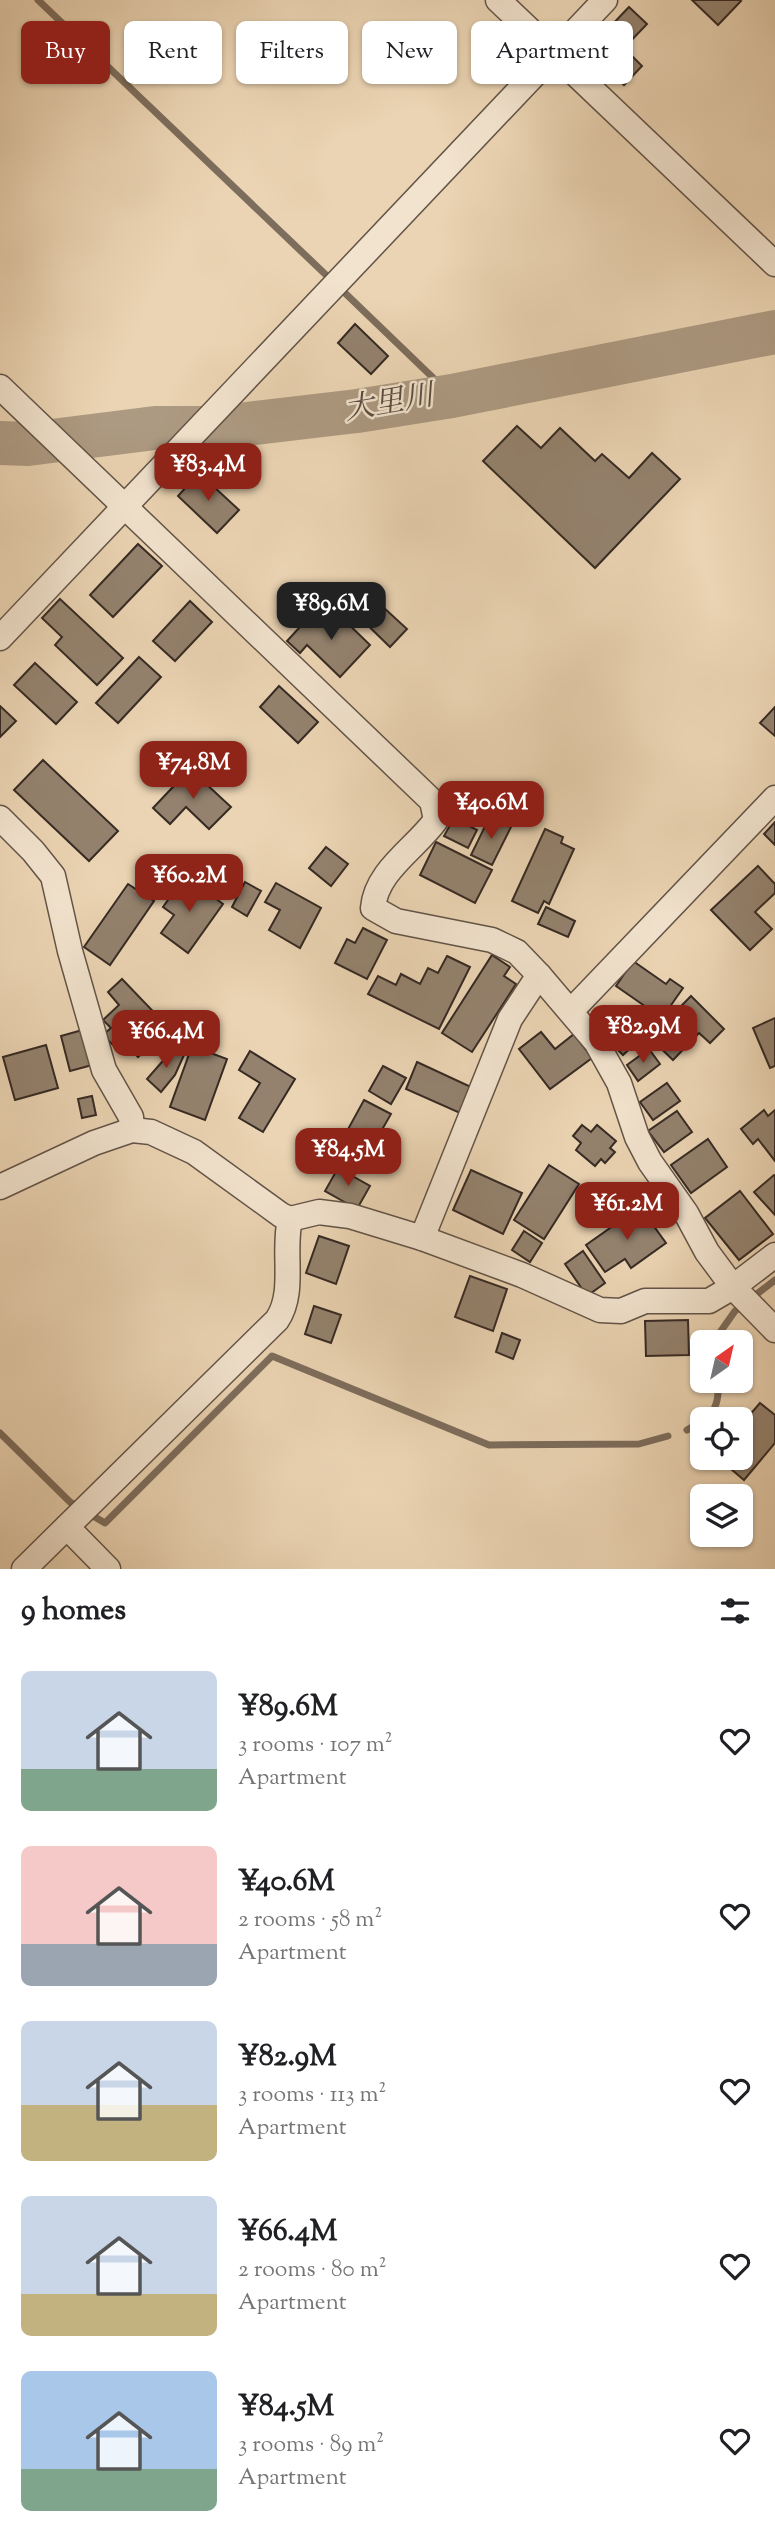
<!DOCTYPE html>
<meta charset="utf-8">
<style>
:root{--surface:#fff;--page:#f2f2f2;--text:#202124;--muted:#757577;--accent:#8f2418}
body{margin:0;font-family:"Sorts Mill Goudy","Noto Serif JP",serif;background:var(--page);color:var(--text);height:100vh;display:flex;flex-direction:column;font-size:26px;white-space:nowrap}
*{box-sizing:border-box;margin:0}
p{font-size:23px;color:var(--muted)}
.icon{flex:none;width:38px;height:38px;fill:none;stroke:currentColor;stroke-width:2;stroke-linecap:round;stroke-linejoin:round}
.map{position:relative;height:1569px;overflow:hidden}
.drawer{display:flex;flex-direction:column;background:var(--surface);flex:1}
.drawer>*{flex:none}
.top-card{position:absolute;left:21px;top:21px;width:733px;height:63px;display:flex;gap:14px}
.needle{width:46px;rotate:34deg}
.buttons{position:absolute;left:690px;top:1330px;display:grid;gap:14px}
.buttons a{display:grid;place-items:center;width:63px;height:63px;border-radius:10px;background:var(--surface);box-shadow:0 2px 5px #0004;font-size:35px}
.price{position:absolute;translate:-50% -60px;padding:0 16px;border-radius:14px;background:var(--accent);color:#fff;font-size:23px;line-height:46px;filter:drop-shadow(0 2px 4px #0008)}
.price::after{content:'';position:absolute;left:50%;top:42px;width:21px;height:16px;margin-left:-10px;background:inherit;clip-path:polygon(0 0,100% 0,50% 100%)}
.price.selected{background:#222;color:#fff}
ul{padding:0;list-style:none}
li{display:flex;align-items:center;gap:21px;height:175px;padding:0 21px}
li span{display:grid;place-items:center;flex:none;width:196px;height:140px;border-radius:10px;color:#555}
li>.icon{margin-inline-start:auto}
span .icon{width:84px;height:84px;fill:#fffc;stroke-width:1}
li b{font-size:30px}
h2{display:flex;justify-content:space-between;align-items:center;height:84px;padding:0 21px;font-size:30px}
.tag{padding:0 24px;border-radius:10px;background:var(--surface);box-shadow:0 2px 5px #0004;font-size:24px;line-height:63px}
.tag.selected{background:var(--accent);color:#fff}
.map>svg:first-child{display:block}
.lines{fill:none;stroke-linecap:round;stroke-linejoin:round}
.stream{stroke:#7d6d5c;stroke-width:7}
.river{stroke:#ad9a82;stroke-width:44}
.building{fill:#94826e;stroke:#362a24;stroke-width:2}
.minor-casing{stroke:#635448;stroke-width:27}
.minor{stroke:#f2e3ce;stroke-width:24}
.labels{text-anchor:middle;dominant-baseline:central;stroke-width:5;stroke-linejoin:round;paint-order:stroke}
.water-label{font-size:30px;font-style:italic;fill:#5a4c40;stroke:#f2e3ce}
</style>
<div class="map">
<svg width="775" height="1569" viewBox="0 0 775 1569">
<rect width="100%" height="100%" fill="#ebd4b3"/>
<filter id="stains"><feTurbulence type="fractalNoise" baseFrequency=".00286" numOctaves="4"/><feColorMatrix values="0 0 0 0 .2 0 0 0 0 .09 0 0 0 0 .02 0 0 0 .5 -.17"/></filter>
<radialGradient id="worn" r=".72"><stop offset=".6" stop-color="#630" stop-opacity="0"/><stop offset="1" stop-color="#630" stop-opacity=".3"/></radialGradient>
<g class="lines">
<g class="stream">
<path d="M 38,0 L 325,274"/>
<path d="M 346,294 L 452,396"/>
<path d="M 716,1342 L 716,1338 L 735,1311 L 775,1280"/>
<path d="M 705,1419 C 718,1411 719,1395 718,1381"/>
<path d="M 687,1430 L 702,1421"/>
<path d="M 0,1433 L 70,1502 L 78,1507"/>
<path d="M 88,1513 L 105,1523 L 272,1356 L 489,1445 L 639,1444 L 668,1436"/>
</g>
<path class="river" d="M 0,443 L 28,444 L 155,428 L 213,428 L 357,411 L 452,396 L 775,332"/>
</g>
<g class="building">
<path d="M 692,0 L 739,0 L 741,1 L 718,25 Z"/>
<path d="M 629,7 L 647,24 L 624,48 L 642,66 L 624,85 L 587,51 Z"/>
<path d="M 355,324 L 388,356 L 371,374 L 338,343 Z"/>
<path d="M 517,426 L 541,448 L 560,428 L 595,461 L 602,454 L 629,478 L 652,453 L 680,479 L 595,568 L 483,461 Z"/>
<path d="M 199,473 L 239,510 L 217,533 L 178,496 Z"/>
<path d="M 138,544 L 162,566 L 113,617 L 90,595 Z"/>
<path d="M 371,596 L 407,629 L 390,647 L 355,613 Z"/>
<path d="M 60,599 L 123,658 L 97,685 L 55,645 L 62,637 L 42,618 Z"/>
<path d="M 190,601 L 212,622 L 175,661 L 153,641 Z"/>
<path d="M 337,613 L 370,645 L 340,677 L 307,645 L 300,653 L 287,641 L 312,614 L 325,627 Z"/>
<path d="M 139,657 L 161,677 L 118,723 L 96,703 Z"/>
<path d="M 35,663 L 77,702 L 56,724 L 14,685 Z"/>
<path d="M 279,686 L 318,722 L 298,743 L 260,707 Z"/>
<path d="M 0,706 L 16,721 L 0,737 Z"/>
<path d="M 775,707 L 775,736 L 760,723 Z"/>
<path d="M 43,760 L 118,831 L 89,861 L 14,790 Z"/>
<path d="M 190,769 L 231,807 L 209,829 L 186,807 L 170,824 L 153,808 Z"/>
<path d="M 490,816 L 511,827 L 492,865 L 471,855 Z"/>
<path d="M 454,818 L 477,830 L 468,848 L 444,836 Z"/>
<path d="M 775,822 L 775,845 L 764,834 Z"/>
<path d="M 545,829 L 563,837 L 561,843 L 574,849 L 549,904 L 544,901 L 538,913 L 512,901 Z"/>
<path d="M 436,842 L 492,870 L 475,903 L 420,875 Z"/>
<path d="M 326,847 L 348,864 L 331,886 L 309,868 Z"/>
<path d="M 758,866 L 775,884 L 775,893 L 755,912 L 772,929 L 750,950 L 711,910 Z"/>
<path d="M 185,876 L 223,904 L 188,953 L 161,933 L 174,915 L 163,907 Z"/>
<path d="M 245,882 L 261,891 L 247,916 L 232,907 Z"/>
<path d="M 276,883 L 321,908 L 300,948 L 269,930 L 280,910 L 265,902 Z"/>
<path d="M 128,884 L 154,901 L 110,965 L 84,947 Z"/>
<path d="M 546,907 L 575,921 L 568,937 L 538,924 Z"/>
<path d="M 363,928 L 387,940 L 367,979 L 335,963 L 347,939 L 355,943 Z"/>
<path d="M 492,955 L 510,967 L 504,976 L 516,984 L 472,1052 L 442,1033 Z"/>
<path d="M 447,956 L 470,967 L 439,1029 L 368,994 L 378,976 L 396,985 L 401,974 L 420,984 L 428,968 L 438,973 Z"/>
<path d="M 633,961 L 666,984 L 670,979 L 683,988 L 662,1018 L 616,986 Z"/>
<path d="M 122,979 L 169,1028 L 138,1057 L 126,1044 L 119,1051 L 103,1035 L 111,1028 L 103,1020 L 119,1005 L 108,992 Z"/>
<path d="M 691,996 L 724,1029 L 710,1043 L 699,1033 L 673,1060 L 650,1038 Z"/>
<path d="M 632,1017 L 647,1033 L 623,1055 L 608,1040 Z"/>
<path d="M 775,1018 L 775,1066 L 770,1068 L 753,1028 Z"/>
<path d="M 86,1029 L 96,1064 L 70,1071 L 61,1036 Z"/>
<path d="M 541,1032 L 555,1049 L 574,1034 L 592,1058 L 550,1089 L 519,1049 Z"/>
<path d="M 46,1045 L 58,1088 L 15,1100 L 3,1057 Z"/>
<path d="M 192,1046 L 227,1059 L 205,1120 L 170,1107 Z"/>
<path d="M 175,1047 L 184,1055 L 175,1075 L 161,1092 L 147,1079 Z"/>
<path d="M 649,1049 L 660,1064 L 638,1081 L 627,1065 Z"/>
<path d="M 250,1051 L 295,1079 L 263,1132 L 239,1118 L 260,1083 L 239,1070 Z"/>
<path d="M 417,1062 L 471,1087 L 460,1113 L 406,1089 Z"/>
<path d="M 383,1066 L 406,1078 L 391,1104 L 369,1091 Z"/>
<path d="M 667,1083 L 680,1101 L 653,1120 L 640,1102 Z"/>
<path d="M 92,1096 L 96,1115 L 82,1118 L 78,1099 Z"/>
<path d="M 364,1100 L 391,1114 L 359,1170 L 326,1151 L 339,1129 L 346,1133 Z"/>
<path d="M 764,1110 L 768,1116 L 775,1110 L 775,1161 L 758,1139 L 753,1144 L 741,1129 Z"/>
<path d="M 677,1111 L 692,1132 L 664,1152 L 648,1131 Z"/>
<path d="M 582,1125 L 591,1132 L 597,1125 L 616,1141 L 610,1148 L 615,1152 L 605,1163 L 601,1159 L 595,1166 L 576,1150 L 581,1143 L 573,1136 Z"/>
<path d="M 708,1139 L 727,1167 L 691,1193 L 671,1165 Z"/>
<path d="M 549,1165 L 579,1184 L 544,1239 L 514,1220 Z"/>
<path d="M 338,1168 L 370,1186 L 357,1209 L 325,1191 Z"/>
<path d="M 471,1170 L 522,1193 L 503,1234 L 453,1210 Z"/>
<path d="M 774,1175 L 775,1176 L 775,1215 L 754,1192 Z"/>
<path d="M 740,1191 L 773,1234 L 739,1260 L 705,1218 Z"/>
<path d="M 640,1207 L 666,1243 L 631,1268 L 625,1259 L 605,1272 L 586,1245 Z"/>
<path d="M 524,1231 L 542,1243 L 530,1262 L 512,1250 Z"/>
<path d="M 319,1236 L 349,1246 L 336,1284 L 306,1273 Z"/>
<path d="M 583,1251 L 605,1283 L 587,1296 L 565,1264 Z"/>
<path d="M 470,1276 L 507,1289 L 493,1331 L 455,1317 Z"/>
<path d="M 314,1306 L 341,1315 L 331,1343 L 305,1334 Z"/>
<path d="M 688,1320 L 689,1355 L 646,1356 L 645,1321 Z"/>
<path d="M 502,1333 L 520,1340 L 513,1359 L 496,1352 Z"/>
<path d="M 760,1403 L 775,1415 L 775,1443 L 744,1480 L 718,1458 L 740,1458 L 740,1426 Z"/>
</g>
<g class="lines">
<g class="minor-casing">
<g id="minor">
<path d="M 498,0 L 775,264"/>
<path d="M 0,387 L 432,801 L 436,820 C 415,849 376,871 373,908 L 396,921 L 492,940 L 517,952 L 539,975 L 596,1042 L 619,1083 L 637,1137 L 650,1162 L 686,1213 L 707,1252 L 733,1287 L 775,1330"/>
<path d="M 0,638 L 605,0"/>
<path d="M 0,818 L 33,851 L 53,876 L 70,951 L 104,1070 L 131,1117 L 132,1130"/>
<path d="M 572,1010 L 775,798"/>
<path d="M 0,1187 L 94,1143 L 132,1130 L 151,1132 L 194,1152 L 281,1215 L 290,1219 L 319,1212 L 350,1216 L 422,1238 L 522,1275 L 600,1310 L 621,1311 L 645,1301 L 709,1301 L 733,1287 L 775,1255"/>
<path d="M 422,1238 L 510,1019 L 539,975"/>
<path d="M 67,1527 L 108,1569"/>
<path d="M 24,1569 L 277,1320 C 296,1292 282,1252 290,1219"/>
</g>
</g>
<use href="#minor" class="minor"/>
</g>
<g class="labels">
<g class="water-label">
<text transform="translate(389 404) rotate(-10)">大里川</text>
</g>
</g>
<rect width="100%" height="100%" filter="url(#stains)"/>
<rect width="100%" height="100%" fill="url(#worn)"/>
</svg>
<div class="buttons">
<a><svg class="needle" viewBox="-14 -14 28 28"><path d="M0-13l5 13h-10z" fill="#e53935"/><path d="M0 13l5-13h-10z" fill="#757577"/></svg></a>
<a><svg class="icon" aria-label="locate" viewBox="0 0 24 24"><circle cx="12" cy="12" r="6"/><path d="M12 2v4M12 18v4M2 12h4M18 12h4"/></svg></a>
<a><svg class="icon" aria-label="layers" viewBox="0 0 24 24"><path d="M12 4l9 5-9 5-9-5zM3 14l9 5 9-5"/></svg></a>
</div>
<b class="price" style="left:208px;top:503px">¥83.4M</b>
<b class="price selected" style="left:331px;top:642px">¥89.6M</b>
<b class="price" style="left:193px;top:801px">¥74.8M</b>
<b class="price" style="left:491px;top:841px">¥40.6M</b>
<b class="price" style="left:189px;top:914px">¥60.2M</b>
<b class="price" style="left:643px;top:1065px">¥82.9M</b>
<b class="price" style="left:166px;top:1070px">¥66.4M</b>
<b class="price" style="left:348px;top:1188px">¥84.5M</b>
<b class="price" style="left:627px;top:1242px">¥61.2M</b>
<div class="top-card">
<a class="tag selected">Buy</a>
<a class="tag">Rent</a>
<a class="tag">Filters</a>
<a class="tag">New</a>
<a class="tag">Apartment</a>
</div>
</div>
<section class="drawer">
<h2>9 homes<svg class="icon" aria-label="filters" viewBox="0 0 24 24"><path d="M4 7h16M4 17h16"/><circle cx="9" cy="7" r="2"/><circle cx="15" cy="17" r="2"/></svg></h2>
<ul>
<li><span style="background:linear-gradient(#c9d6e8 70%,#7fa58c 0)"><svg class="icon" aria-label="home" viewBox="0 0 24 24"><path d="M3 11l9-7 9 7M6 9v11h12V9"/></svg></span><div><b>¥89.6M</b><p>3 rooms · 107 m²</p><p>Apartment</p></div><svg class="icon" aria-label="heart" viewBox="0 0 24 24"><path d="M12 20l-8-8c-3-5 5-10 8-4 3-6 11-1 8 4z"/></svg></li>
<li><span style="background:linear-gradient(#f6c9c9 70%,#9aa5b1 0)"><svg class="icon" aria-label="home" viewBox="0 0 24 24"><path d="M3 11l9-7 9 7M6 9v11h12V9"/></svg></span><div><b>¥40.6M</b><p>2 rooms · 58 m²</p><p>Apartment</p></div><svg class="icon" aria-label="heart" viewBox="0 0 24 24"><path d="M12 20l-8-8c-3-5 5-10 8-4 3-6 11-1 8 4z"/></svg></li>
<li><span style="background:linear-gradient(#c9d6e8 60%,#c2b280 0)"><svg class="icon" aria-label="home" viewBox="0 0 24 24"><path d="M3 11l9-7 9 7M6 9v11h12V9"/></svg></span><div><b>¥82.9M</b><p>3 rooms · 113 m²</p><p>Apartment</p></div><svg class="icon" aria-label="heart" viewBox="0 0 24 24"><path d="M12 20l-8-8c-3-5 5-10 8-4 3-6 11-1 8 4z"/></svg></li>
<li><span style="background:linear-gradient(#c9d6e8 70%,#c2b280 0)"><svg class="icon" aria-label="home" viewBox="0 0 24 24"><path d="M3 11l9-7 9 7M6 9v11h12V9"/></svg></span><div><b>¥66.4M</b><p>2 rooms · 80 m²</p><p>Apartment</p></div><svg class="icon" aria-label="heart" viewBox="0 0 24 24"><path d="M12 20l-8-8c-3-5 5-10 8-4 3-6 11-1 8 4z"/></svg></li>
<li><span style="background:linear-gradient(#a9c7e8 70%,#7fa58c 0)"><svg class="icon" aria-label="home" viewBox="0 0 24 24"><path d="M3 11l9-7 9 7M6 9v11h12V9"/></svg></span><div><b>¥84.5M</b><p>3 rooms · 89 m²</p><p>Apartment</p></div><svg class="icon" aria-label="heart" viewBox="0 0 24 24"><path d="M12 20l-8-8c-3-5 5-10 8-4 3-6 11-1 8 4z"/></svg></li>
</ul>
</section>
